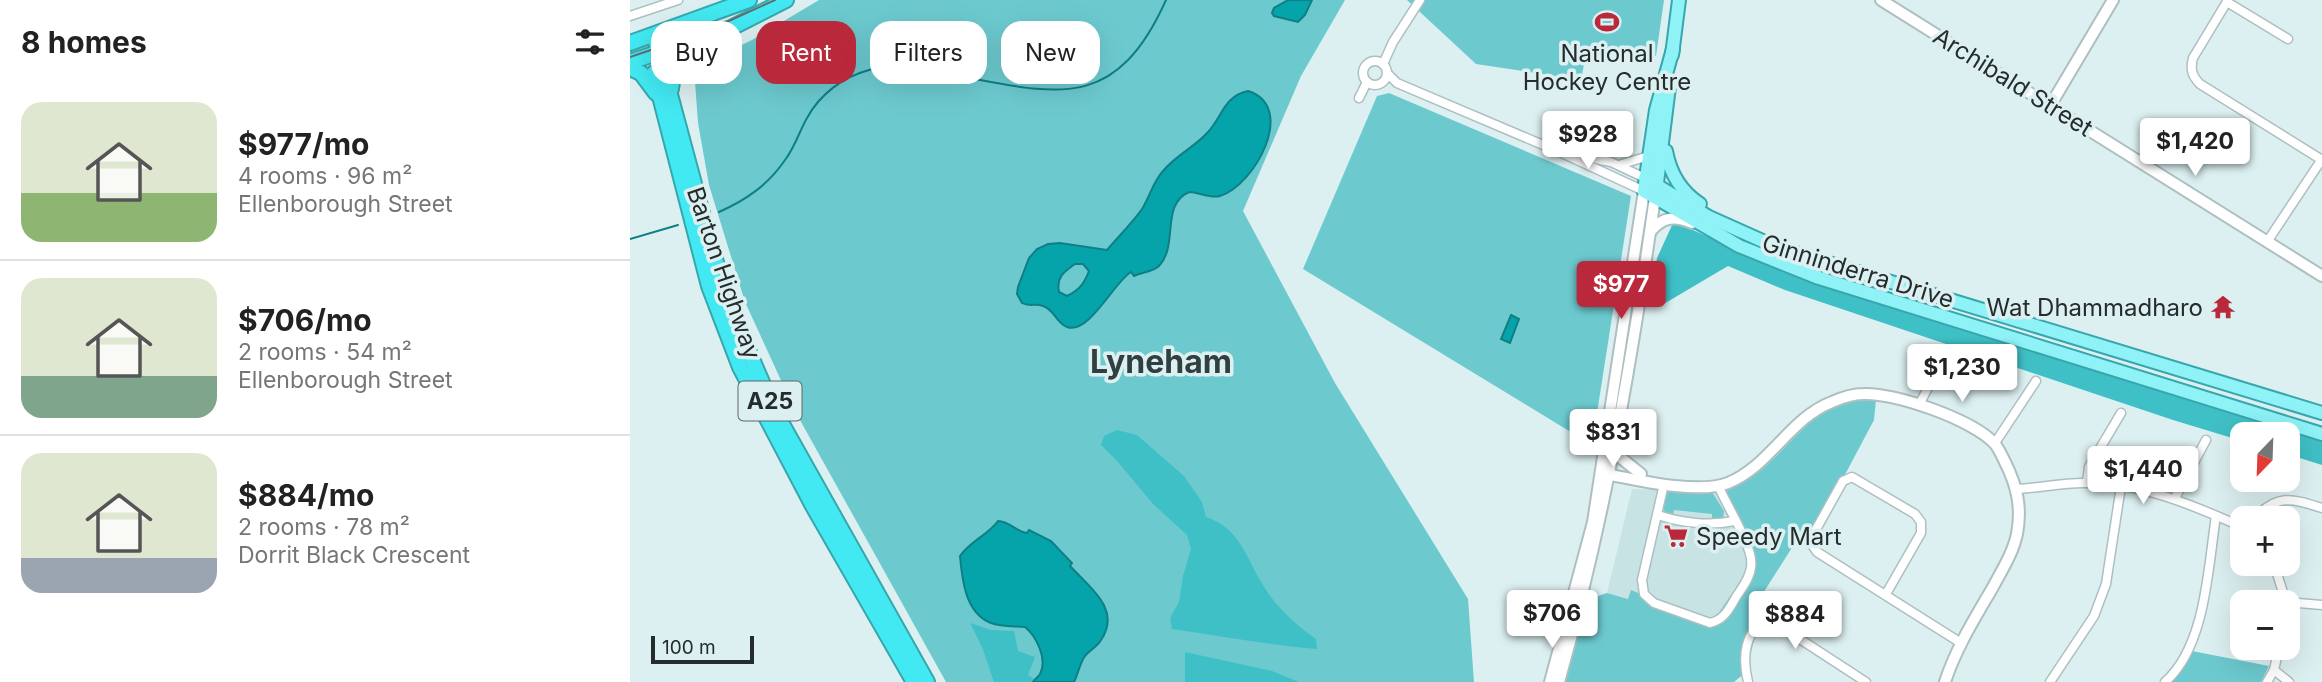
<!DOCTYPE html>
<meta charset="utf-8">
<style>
:root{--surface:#fff;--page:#f6f6f6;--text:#222;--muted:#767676;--line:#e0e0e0;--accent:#ba293b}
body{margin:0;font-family:Inter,sans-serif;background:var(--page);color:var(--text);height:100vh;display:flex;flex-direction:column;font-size:26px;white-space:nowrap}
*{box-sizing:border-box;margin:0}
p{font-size:23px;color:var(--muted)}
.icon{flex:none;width:38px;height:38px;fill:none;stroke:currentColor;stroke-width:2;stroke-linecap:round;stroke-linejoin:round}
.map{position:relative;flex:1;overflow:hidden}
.side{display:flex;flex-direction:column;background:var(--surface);width:630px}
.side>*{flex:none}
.hud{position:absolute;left:21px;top:21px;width:665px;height:63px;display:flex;gap:14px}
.needle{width:46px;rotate:203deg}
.buttons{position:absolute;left:1600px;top:422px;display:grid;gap:14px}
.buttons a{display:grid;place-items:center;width:70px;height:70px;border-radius:14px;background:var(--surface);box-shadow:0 7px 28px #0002;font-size:35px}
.scale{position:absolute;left:21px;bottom:18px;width:103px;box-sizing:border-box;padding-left:7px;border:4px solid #252c2c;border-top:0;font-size:19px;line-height:24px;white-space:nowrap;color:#252c2c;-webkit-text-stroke:5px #ddf0f1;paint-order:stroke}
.price{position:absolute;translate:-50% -60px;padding:0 16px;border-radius:7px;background:#fff;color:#222;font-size:23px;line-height:46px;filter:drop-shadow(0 2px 4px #0008)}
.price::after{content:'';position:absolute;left:50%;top:42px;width:21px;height:16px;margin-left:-10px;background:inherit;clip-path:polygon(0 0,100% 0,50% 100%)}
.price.selected{background:var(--accent);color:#fff}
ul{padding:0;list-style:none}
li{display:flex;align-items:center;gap:21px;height:175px;padding:0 21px}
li+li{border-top:2px solid var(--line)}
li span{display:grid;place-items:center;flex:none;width:196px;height:140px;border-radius:21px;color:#555}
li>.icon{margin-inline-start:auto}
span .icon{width:84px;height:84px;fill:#fffc;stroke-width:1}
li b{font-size:30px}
h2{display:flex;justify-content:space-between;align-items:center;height:84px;padding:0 21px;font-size:30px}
.chip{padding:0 24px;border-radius:21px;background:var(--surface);box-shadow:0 7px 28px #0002;font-size:24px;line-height:63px}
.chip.selected{background:var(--accent);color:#fff}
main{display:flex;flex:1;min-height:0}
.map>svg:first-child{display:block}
.built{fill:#c7e3e4}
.green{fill:#6ccacf}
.forest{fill:#3fc0c6}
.water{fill:#05a3aa;stroke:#0f7f84;stroke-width:2;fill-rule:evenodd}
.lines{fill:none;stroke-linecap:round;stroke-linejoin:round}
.stream{stroke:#0f7f84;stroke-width:2}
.street-casing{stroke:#adbfc0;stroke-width:11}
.secondary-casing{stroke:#adbfc0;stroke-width:14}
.primary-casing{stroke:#38a7ad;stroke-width:16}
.highway-casing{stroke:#38a7ad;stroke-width:18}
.street{stroke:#fff;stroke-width:8}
.secondary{stroke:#fff;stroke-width:10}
.primary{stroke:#8ef2f7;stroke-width:12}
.highway{stroke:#42e9f2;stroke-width:14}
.tram{stroke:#626d6d;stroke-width:2}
.labels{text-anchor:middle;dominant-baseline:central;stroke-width:7;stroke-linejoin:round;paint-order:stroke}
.shield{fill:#ddf0f1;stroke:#5c6767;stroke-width:2}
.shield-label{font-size:23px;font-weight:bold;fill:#252c2c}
.poi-label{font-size:24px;fill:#252c2c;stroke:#ddf0f1}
.street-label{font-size:24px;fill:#252c2c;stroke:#ddf0f1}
.district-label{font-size:32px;font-weight:bold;fill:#303f40;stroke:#ddf0f1}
</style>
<main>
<section class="side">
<h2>8 homes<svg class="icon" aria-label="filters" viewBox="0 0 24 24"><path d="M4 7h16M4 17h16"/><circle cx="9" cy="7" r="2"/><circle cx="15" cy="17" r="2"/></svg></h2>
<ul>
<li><span style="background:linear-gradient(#dfe7d0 65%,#8fb573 0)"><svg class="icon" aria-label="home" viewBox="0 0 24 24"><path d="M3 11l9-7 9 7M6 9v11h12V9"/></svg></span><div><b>$977/mo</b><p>4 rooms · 96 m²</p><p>Ellenborough Street</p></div></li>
<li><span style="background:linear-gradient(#dfe7d0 70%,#7fa58c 0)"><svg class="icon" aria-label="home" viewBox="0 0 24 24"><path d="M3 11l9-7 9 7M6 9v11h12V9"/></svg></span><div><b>$706/mo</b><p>2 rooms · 54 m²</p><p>Ellenborough Street</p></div></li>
<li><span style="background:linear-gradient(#dfe7d0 75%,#9aa5b1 0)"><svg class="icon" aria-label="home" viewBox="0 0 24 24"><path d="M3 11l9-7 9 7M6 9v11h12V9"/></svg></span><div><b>$884/mo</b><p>2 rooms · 78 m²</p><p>Dorrit Black Crescent</p></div></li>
</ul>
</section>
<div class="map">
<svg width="1692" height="682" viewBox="0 0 1692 682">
<rect width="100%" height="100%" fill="#ddf0f1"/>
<path class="built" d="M 1002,489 L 1087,491 L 1123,563 L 1081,624 L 1001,591 L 999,599 L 977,593 Z"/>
<g class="green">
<path d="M 189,0 L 715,0 L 671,76 L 613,211 L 705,383 L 838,599 L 844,682 L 316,682 L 166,413 L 115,302 L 79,185 L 68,123 L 64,68 L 122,40 Z"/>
<path d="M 777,0 L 1034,0 L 1026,56 L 957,49 L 951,80 L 846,64 Z"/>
<path d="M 759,93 L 1001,196 L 962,445 L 673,269 L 747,96 Z"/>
<path d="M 1227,400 L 1246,400 L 1244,420 L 1184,533 L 1163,546 L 1130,598 L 1128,624 L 1116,672 L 1104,682 L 933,682 L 957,600 L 977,593 L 998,599 L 1001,590 L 1081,624 L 1123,563 L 1094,495 C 1102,481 1118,480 1130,471 C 1165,442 1179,410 1227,400 Z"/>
<path d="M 1036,491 L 1082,492 L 1094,511 L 1093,519 L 1082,519 L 1082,514 L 1044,510 L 1043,515 L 1035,513 L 1033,507 Z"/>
<path d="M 1562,651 L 1639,666 L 1631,682 L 1541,682 Z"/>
</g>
<g class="forest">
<path d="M 1043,223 L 1050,224 L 1139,265 L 1190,285 L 1692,441 L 1692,465 L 1657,454 L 1657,434 L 1612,434 L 1612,441 L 1543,420 L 1155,290 L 1098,266 L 1032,305 L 1020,298 L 1027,258 Z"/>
<path d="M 487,430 L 507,435 L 554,476 L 572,502 L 576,517 C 610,528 616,558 633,585 C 645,606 666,625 686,639 L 687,649 C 638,645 591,636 542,629 L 540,618 L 549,602 L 553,576 L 561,549 L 557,535 L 523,504 L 488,462 L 471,445 L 474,436 Z"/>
<path d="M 340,623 L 361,630 L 384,631 L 388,651 L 405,657 L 398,675 L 409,682 L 364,682 L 352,647 Z"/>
<path d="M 555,652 L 642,671 L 669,682 L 555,682 Z"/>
</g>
<g class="water">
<path d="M 658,0 L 682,0 L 675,15 L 668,22 L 644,16 L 642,13 L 644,8 Z"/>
<path d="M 618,91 C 668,107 624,186 590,196 C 581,199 568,192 559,192 C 530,205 549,245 529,266 C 523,272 512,272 504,276 L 501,272 C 484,282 459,335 437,327 C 426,323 424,309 413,306 C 405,303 399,307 392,303 L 387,294 L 388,287 L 399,258 L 407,249 L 418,244 L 430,243 L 477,250 C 489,236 502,223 512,209 C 520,196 523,182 533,171 C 546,155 565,147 578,132 C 592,117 594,96 618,91 ZM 445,264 L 453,264 L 459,271 C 454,284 449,290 437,296 L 429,292 C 426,277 434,272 445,264 Z"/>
<path d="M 881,315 L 889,319 L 880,343 L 871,339 Z"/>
<path d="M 368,521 C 381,522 385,531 397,533 L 399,530 L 421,541 L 442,563 L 440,566 C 459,587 492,609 471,640 C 467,647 460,650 455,656 C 450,663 448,674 444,682 L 403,682 C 405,679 408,677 410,674 C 418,659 406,636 395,627 C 384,626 371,627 361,623 C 335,613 332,579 330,556 C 340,541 358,535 368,521 Z"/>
</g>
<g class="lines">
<g class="stream">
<path d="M 89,212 C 116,200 138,185 155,160 C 165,147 169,132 177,118 C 190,94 213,77 239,70 C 263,63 288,68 312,73 C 419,91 482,120 536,0"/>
<path d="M 0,239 L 48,225"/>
</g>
<g class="street-casing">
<g id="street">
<path d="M 1598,0 L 1563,58 C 1560,69 1562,76 1570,84 L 1692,160"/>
<path d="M 1597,2 L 1658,39"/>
<path d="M 0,16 L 48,0"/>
<circle cx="745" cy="73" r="12"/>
<path d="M 753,64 L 763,42 L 790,0"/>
<path d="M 757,73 L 767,83 L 932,153 L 1014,191"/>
<path d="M 729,98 L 737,82"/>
<path d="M 935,153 L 981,162 L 1015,178"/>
<path d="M 992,164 L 1019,156"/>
<path d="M 1637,242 L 1692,159"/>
<path d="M 1289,405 L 1316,353"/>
<path d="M 1365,443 L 1406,381"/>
<path d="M 1457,483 L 1459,467 L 1491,413"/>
<path d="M 1034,484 L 1012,580 L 1014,594 L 1024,603 L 1080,623 C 1094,620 1099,609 1106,597 C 1112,588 1120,578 1121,567 C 1125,549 1096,505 1088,485"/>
<path d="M 1387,489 C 1411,488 1434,482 1457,483 C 1511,483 1563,505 1612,527"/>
<path d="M 1545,498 L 1576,440"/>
<path d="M 1028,515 C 1051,523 1080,526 1104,521"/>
<path d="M 1625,518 C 1648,493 1663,499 1692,508"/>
<path d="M 1644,564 L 1656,602"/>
<path d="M 1256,594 L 1291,533 L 1291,522 L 1285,514 L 1222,477 L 1213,481 L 1184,533 L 1182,545 L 1187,552 L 1331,643"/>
<path d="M 1656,602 L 1692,605"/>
<path d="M 1644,670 L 1659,682"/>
<path d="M 1118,682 C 1112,657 1114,630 1139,619 L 1236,682"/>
<path d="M 1420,682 L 1464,616 L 1476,584 L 1491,486"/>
<path d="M 1535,682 C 1576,646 1578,567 1586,516"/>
<path d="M 1637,682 L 1644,670 L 1649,648"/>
</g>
</g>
<g class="secondary-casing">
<g id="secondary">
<path d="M 1251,0 L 1692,276"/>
<path d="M 1420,106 L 1483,0"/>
<path d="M 1021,231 C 1033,216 1046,216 1062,223"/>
<path d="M 987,445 L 991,458 L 1011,474"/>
<path d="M 971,473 C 1003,479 1067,495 1098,483 C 1140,466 1160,418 1202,402 C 1211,398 1222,394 1233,394 C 1264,392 1344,420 1365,444 C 1369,449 1372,456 1375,462 C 1387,486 1392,507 1387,534 C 1383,553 1372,570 1363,587 C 1345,618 1326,648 1315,682"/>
<path d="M 920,682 L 963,522 L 1014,191"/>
<path d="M 929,682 C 974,523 1002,361 1025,197"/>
</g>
</g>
<g class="primary-casing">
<g id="primary">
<path d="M 1043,49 L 1026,110 L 1014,191 L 1109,246 L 1186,277 L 1692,434"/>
<path d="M 1042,55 L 1049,0"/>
<path d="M 1036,151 C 1040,173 1050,191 1070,204"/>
<path d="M 1015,178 L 1079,217 L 1146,247 L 1692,413"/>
<path d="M 1026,191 L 1039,87"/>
</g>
</g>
<g class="highway-casing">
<g id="highway">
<path d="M 24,35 L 80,243 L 97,298 L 118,350 L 144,410 L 297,682"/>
<path d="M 0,43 L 119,0"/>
<path d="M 0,62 L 101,28 L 156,0"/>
<path d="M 0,68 L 11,73 L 26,93"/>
<path d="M 24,73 L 79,286 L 110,367 L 183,506 L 284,682"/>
<path d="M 41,89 C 43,70 48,56 65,45"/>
</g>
</g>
<use href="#street" class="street"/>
<use href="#secondary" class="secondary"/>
<use href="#primary" class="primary"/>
<use href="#highway" class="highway"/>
<path class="tram" d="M 0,57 L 77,31 L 145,0"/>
</g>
<defs>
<g id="stadium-bare" transform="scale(1.89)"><path d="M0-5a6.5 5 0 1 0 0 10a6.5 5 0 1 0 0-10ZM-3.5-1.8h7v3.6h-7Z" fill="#ba293b" stroke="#ddf0f1" stroke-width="2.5" paint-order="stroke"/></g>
<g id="temple-bare" transform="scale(1.89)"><path d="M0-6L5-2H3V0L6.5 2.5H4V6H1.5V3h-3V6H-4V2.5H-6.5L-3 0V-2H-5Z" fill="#ba293b" stroke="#ddf0f1" stroke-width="2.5" paint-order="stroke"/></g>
<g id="supermarket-bare" transform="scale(1.89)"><path d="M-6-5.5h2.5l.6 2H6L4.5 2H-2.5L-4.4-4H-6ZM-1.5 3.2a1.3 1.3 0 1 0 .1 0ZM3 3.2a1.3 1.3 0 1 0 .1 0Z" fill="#ba293b" stroke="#ddf0f1" stroke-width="2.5" paint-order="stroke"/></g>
</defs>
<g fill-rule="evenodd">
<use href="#stadium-bare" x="977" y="22"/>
<use href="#temple-bare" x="1593" y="307"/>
<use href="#supermarket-bare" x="1046" y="536"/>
</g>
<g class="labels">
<rect class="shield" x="108.5" y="381.5" width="63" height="39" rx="5"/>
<g class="shield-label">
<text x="140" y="401">A25</text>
</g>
<g class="poi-label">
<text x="977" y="53">National<tspan x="977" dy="28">Hockey Centre</tspan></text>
<text x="1573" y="307" text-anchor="end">Wat Dhammadharo</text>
<text x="1066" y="536" text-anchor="start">Speedy Mart</text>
</g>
<g class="street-label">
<text transform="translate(1383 82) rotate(32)">Archibald Street</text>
<text transform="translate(1228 271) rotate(17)">Ginninderra Drive</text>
<text transform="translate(94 273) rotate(71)">Barton Highway</text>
</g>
<g class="district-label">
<text x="531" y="361">Lyneham</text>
</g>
</g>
</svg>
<div class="buttons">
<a><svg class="needle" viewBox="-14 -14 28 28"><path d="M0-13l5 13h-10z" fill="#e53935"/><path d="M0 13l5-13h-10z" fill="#767676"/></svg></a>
<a>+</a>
<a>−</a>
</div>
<div class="scale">100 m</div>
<b class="price" style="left:958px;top:171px">$928</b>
<b class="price" style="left:1565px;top:178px">$1,420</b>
<b class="price selected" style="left:991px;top:321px">$977</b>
<b class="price" style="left:1332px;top:404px">$1,230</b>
<b class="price" style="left:983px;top:469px">$831</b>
<b class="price" style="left:1513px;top:506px">$1,440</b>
<b class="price" style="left:922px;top:650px">$706</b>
<b class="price" style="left:1165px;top:651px">$884</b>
<div class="hud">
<a class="chip">Buy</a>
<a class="chip selected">Rent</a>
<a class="chip">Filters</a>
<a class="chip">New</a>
</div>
</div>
</main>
